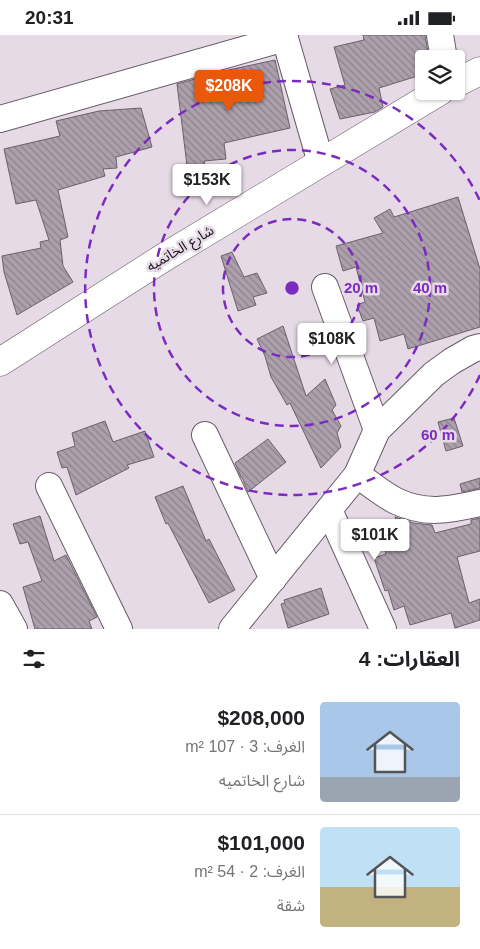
<!DOCTYPE html>
<html lang="ar">
<meta charset="utf-8">
<style>
:root{--surface:#fff;--page:#f6f6f6;--text:#202124;--muted:#757577;--line:#e0e0e0;--accent:#ea580c}
body{margin:0;font-family:Helvetica,"Noto Sans Arabic",sans-serif;background:var(--page);color:var(--text);direction:rtl;height:100vh;display:flex;flex-direction:column;font-size:19px;white-space:nowrap}
*{box-sizing:border-box;margin:0}
p{font-size:16px;color:var(--muted)}
.icon{flex:none;width:28px;height:28px;fill:none;stroke:currentColor;stroke-width:2;stroke-linecap:round;stroke-linejoin:round}
.map{position:relative;height:594px;overflow:hidden;direction:ltr}
.side{display:flex;flex-direction:column;background:var(--surface);flex:1}
.side>*{flex:none}
.buttons{position:absolute;left:415px;top:15px;display:grid;gap:10px}
.buttons a{display:grid;place-items:center;width:50px;height:50px;border-radius:5px;background:var(--surface);box-shadow:0 1px 4px #0004;font-size:25px}
.price{position:absolute;translate:-50% -42px;padding:0 11px;border-radius:5px;background:#fff;color:#222;font-size:16px;line-height:32px;filter:drop-shadow(0 1px 2px #0008)}
.price::after{content:'';position:absolute;left:50%;top:30px;width:15px;height:11px;margin-left:-8px;background:inherit;clip-path:polygon(0 0,100% 0,50% 100%)}
.price.selected{background:var(--accent);color:#fff}
ul{padding:0;list-style:none}
li{display:flex;align-items:center;gap:15px;height:125px;padding:0 20px}
li+li{border-top:1px solid var(--line)}
li span{display:grid;place-items:center;flex:none;width:140px;height:100px;border-radius:5px;color:#555}
li>.icon{margin-inline-start:auto}
span .icon{width:60px;height:60px;fill:#fffc;stroke-width:1}
li b{font-size:21px}
h2{display:flex;justify-content:space-between;align-items:center;height:60px;padding:0 20px;font-size:21px}
.status{display:flex;justify-content:space-between;align-items:center;height:35px;padding:0 25px;background:var(--surface);direction:ltr}
.status svg{height:14px;fill:currentColor}
.map>svg:first-child{display:block}
.building{fill:url(#building-back-hatch);stroke:#6b606b}
.lines{fill:none;stroke-linecap:round;stroke-linejoin:round}
.minor-casing{stroke:#675c68;stroke-width:28}
.tertiary-casing{stroke:#675c68;stroke-width:29}
.minor{stroke:#fff;stroke-width:26}
.tertiary{stroke:#fff;stroke-width:28}
.ring{fill:none;stroke:#7b2cbf;stroke-width:2.5;stroke-dasharray:9 6}
.labels{text-anchor:middle;dominant-baseline:central;stroke-width:5;stroke-linejoin:round;paint-order:stroke}
.street-label{font-size:14px;fill:#1c171c;stroke:#e7dae7}
.centre{fill:#7b2cbf;stroke:#e7dae7;stroke-width:2.5}
.ring-label{font-size:15px;text-anchor:middle;font-weight:bold;fill:#7b2cbf;stroke:#e7dae7;stroke-width:5;stroke-linejoin:round;paint-order:stroke}
</style>
<div class="status"><b>20:31</b><svg viewBox="0 0 49 12"><path d="M0 12V9h3v3zM5 12V6h3v6zM10 12V3h3v9zM15 12V0h3v12zM26 1h20v11H26zM47 4h2v5h-2z"/></svg></div>
<div class="map">
<svg width="480" height="594" viewBox="0 0 480 594">
<defs>
<pattern id="building-back-hatch" width="6" height="6" patternUnits="userSpaceOnUse" patternTransform="scale(1.25)"><rect width="6" height="6" fill="#ada0ad"/><path d="M-1 5l2 2M0 0l6 6M5-1l2 2" fill="none" stroke="#8c818c"/></pattern>
</defs>
<rect width="100%" height="100%" fill="#e7dae7"/>
<g class="building">
<path d="M 363,0 L 425,0 L 429,24 L 424,24 L 424,39 L 379,53 L 383,72 L 375,77 L 340,84 L 330,54 L 345,50 L 334,12 L 364,5 Z"/>
<path d="M 275,25 L 290,93 L 224,108 L 226,124 L 204,126 L 208,143 L 189,147 L 177,49 L 224,36 Z"/>
<path d="M 141,73 L 152,112 L 116,122 L 117,133 L 103,134 L 105,141 L 58,155 L 68,202 L 60,205 L 63,231 L 73,247 L 17,280 L 4,237 L 2,221 L 41,213 L 40,207 L 49,205 L 36,165 L 16,169 L 4,114 L 60,101 L 56,86 L 99,76 Z"/>
<path d="M 458,162 L 480,234 L 480,292 L 408,314 L 404,299 L 380,306 L 374,283 L 363,286 L 357,270 L 365,267 L 356,232 L 343,236 L 336,211 L 383,198 L 374,183 L 390,174 L 394,182 Z"/>
<path d="M 232,217 L 244,242 L 257,238 L 267,258 L 253,262 L 256,270 L 238,276 L 221,221 Z"/>
<path d="M 283,291 L 306,361 L 325,344 L 336,370 L 332,375 L 341,391 L 337,398 L 341,412 L 321,433 L 290,368 L 287,370 L 271,342 L 265,321 L 257,304 Z"/>
<path d="M 454,383 L 463,411 L 446,416 L 438,387 Z"/>
<path d="M 105,386 L 113,407 L 145,396 L 154,422 L 127,430 L 129,433 L 76,460 L 67,432 L 62,433 L 57,417 L 75,411 L 72,398 Z"/>
<path d="M 268,404 L 286,427 L 248,457 L 242,442 L 241,442 L 235,428 Z"/>
<path d="M 480,443 L 480,453 L 462,457 L 460,449 Z"/>
<path d="M 183,451 L 206,506 L 209,504 L 235,555 L 209,568 L 168,488 L 166,489 L 155,462 Z"/>
<path d="M 40,481 L 54,526 L 66,520 L 97,582 L 89,586 L 92,594 L 35,594 L 23,552 L 42,546 L 28,507 L 20,509 L 13,489 Z"/>
<path d="M 395,482 L 413,488 L 432,490 L 435,498 L 471,489 L 471,485 L 480,483 L 480,516 L 457,522 L 469,568 L 480,564 L 480,585 L 455,593 L 451,578 L 410,590 L 404,571 L 394,575 L 388,555 L 385,556 L 374,523 L 386,519 L 383,506 L 402,502 Z"/>
<path d="M 321,553 L 329,579 L 288,593 L 281,569 L 285,568 L 284,565 Z"/>
</g>
<g class="lines">
<g class="minor-casing">
<g id="minor">
<path d="M 284,0 L 321,128"/>
<path d="M 440,0 L 444,24"/>
<path d="M 0,84 L 285,3"/>
<path d="M 325,252 L 377,395"/>
<path d="M 205,400 L 273,544"/>
<path d="M 357,440 C 370,448 382,459 396,466 C 425,480 450,475 480,468"/>
<path d="M 49,451 L 119,594"/>
<path d="M 329,475 L 383,594"/>
<path d="M 0,569 L 14,594"/>
<path d="M 232,594 L 357,440 L 377,395 L 434,339 L 452,326 L 473,314 L 480,312"/>
</g>
</g>
<g class="tertiary-casing">
<g id="tertiary">
<path d="M 456,48 L 480,36"/>
<path d="M 0,327 L 163,223 L 440,56"/>
</g>
</g>
<use href="#minor" class="minor"/>
<use href="#tertiary" class="tertiary"/>
</g>
<g class="ring">
<circle cx="292" cy="253" r="69"/>
<circle cx="292" cy="253" r="138"/>
<path d="M480 340A207 207 0 1 1 480 166"/>
</g>
<g class="labels">
<g class="street-label">
<text transform="translate(180 213) rotate(-31)">شارع الخاتميه</text>
</g>
</g>
<circle cx="292" cy="253" r="8" class="centre"/>
<g class="ring-label">
<text x="361" y="258">20 m</text>
<text x="430" y="258">40 m</text>
<text x="438" y="405">60 m</text>
</g>
</svg>
<div class="buttons">
<a><svg class="icon" aria-label="layers" viewBox="0 0 24 24"><path d="M12 4l9 5-9 5-9-5zM3 14l9 5 9-5"/></svg></a>
</div>
<b class="price selected" style="left:229px;top:77px">$208K</b>
<b class="price" style="left:207px;top:171px">$153K</b>
<b class="price" style="left:332px;top:330px">$108K</b>
<b class="price" style="left:375px;top:526px">$101K</b>
</div>
<section class="side">
<h2>العقارات: 4<svg class="icon" aria-label="filters" viewBox="0 0 24 24"><path d="M4 7h16M4 17h16"/><circle cx="9" cy="7" r="2"/><circle cx="15" cy="17" r="2"/></svg></h2>
<ul>
<li><span style="background:linear-gradient(#a9c7e8 75%,#9aa5b1 0)"><svg class="icon" aria-label="home" viewBox="0 0 24 24"><path d="M3 11l9-7 9 7M6 9v11h12V9"/></svg></span><div><b>$208,000</b><p>الغرف: 3 · 107 m²</p><p>شارع الخاتميه</p></div></li>
<li><span style="background:linear-gradient(#bfe0f5 60%,#c2b280 0)"><svg class="icon" aria-label="home" viewBox="0 0 24 24"><path d="M3 11l9-7 9 7M6 9v11h12V9"/></svg></span><div><b>$101,000</b><p>الغرف: 2 · 54 m²</p><p>شقة</p></div></li>
</ul>
</section>
